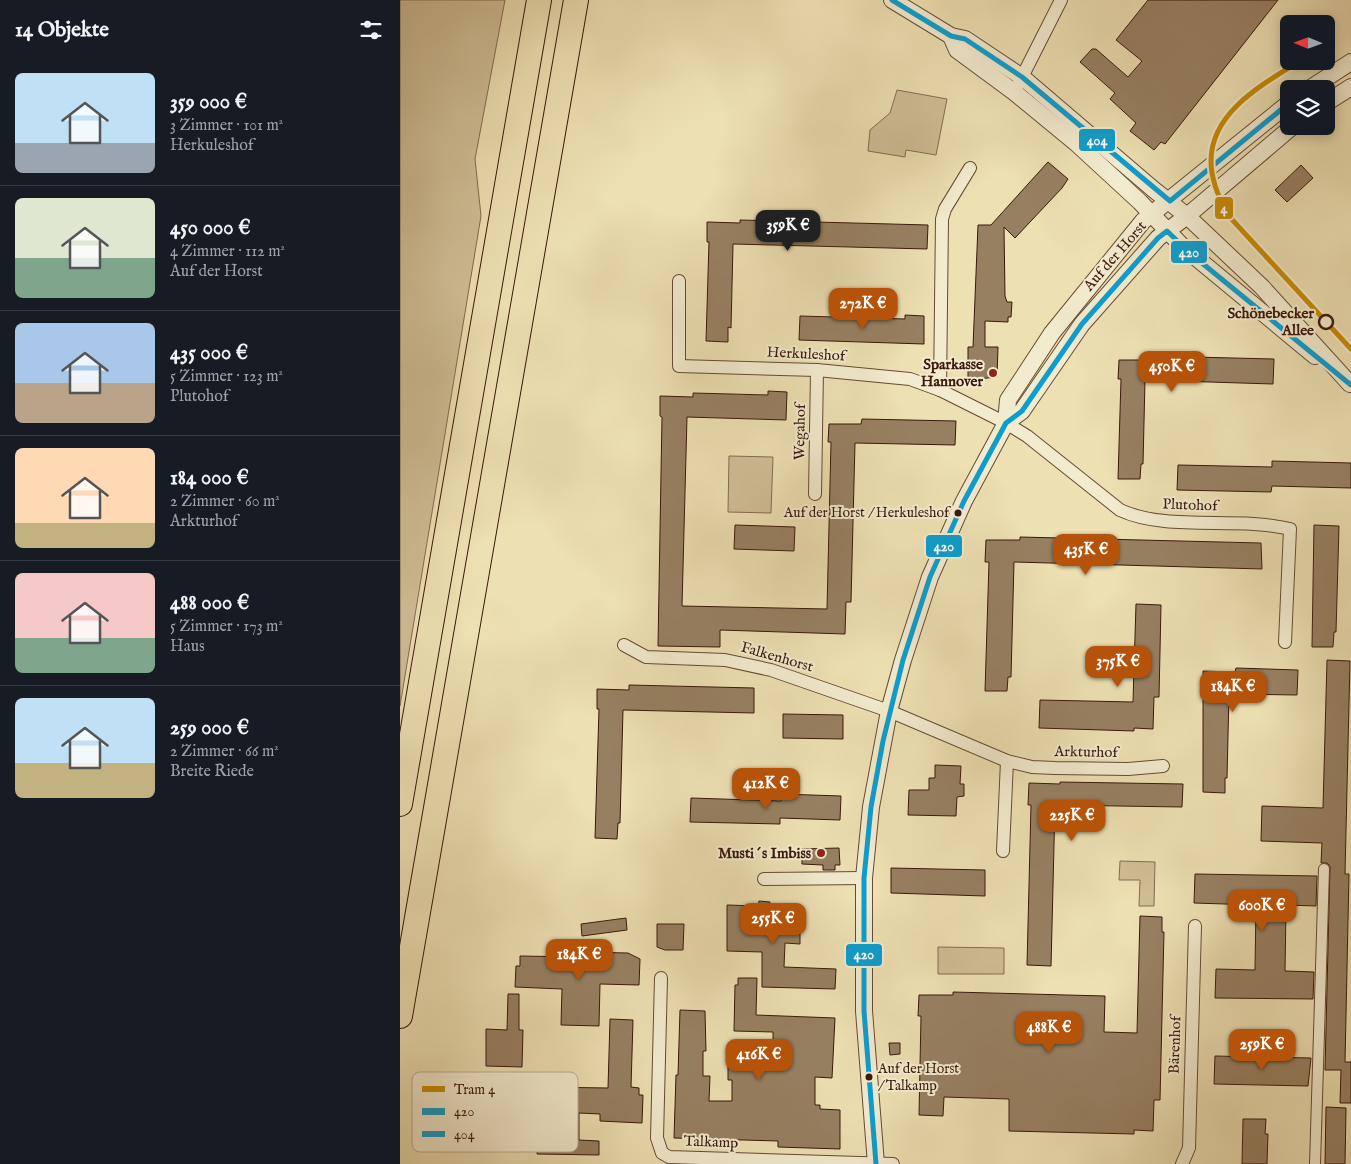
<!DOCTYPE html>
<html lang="de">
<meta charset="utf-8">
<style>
:root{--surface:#171b24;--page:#20242c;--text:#f1f3f6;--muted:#9ea1a6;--line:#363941;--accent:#b45309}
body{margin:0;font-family:"IM FELL English",serif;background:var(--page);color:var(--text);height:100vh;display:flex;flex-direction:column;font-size:19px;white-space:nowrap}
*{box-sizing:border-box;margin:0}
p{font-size:16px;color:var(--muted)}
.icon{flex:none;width:28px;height:28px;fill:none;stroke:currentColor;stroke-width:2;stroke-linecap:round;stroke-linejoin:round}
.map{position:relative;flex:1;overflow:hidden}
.drawer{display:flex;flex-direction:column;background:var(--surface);width:400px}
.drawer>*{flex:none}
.needle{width:32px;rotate:271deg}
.controls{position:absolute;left:880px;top:15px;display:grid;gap:10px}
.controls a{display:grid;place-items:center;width:55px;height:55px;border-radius:8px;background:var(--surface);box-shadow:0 2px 12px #0003;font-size:25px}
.price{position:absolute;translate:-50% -42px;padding:0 11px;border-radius:10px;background:var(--accent);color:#fff;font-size:16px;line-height:32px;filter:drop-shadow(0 1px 2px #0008)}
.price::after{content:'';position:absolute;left:50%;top:30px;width:15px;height:11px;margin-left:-8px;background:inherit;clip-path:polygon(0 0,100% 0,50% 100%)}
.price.current{background:#222;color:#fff}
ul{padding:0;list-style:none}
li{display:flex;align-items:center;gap:15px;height:125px;padding:0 15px}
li+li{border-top:1px solid var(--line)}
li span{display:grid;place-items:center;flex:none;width:140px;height:100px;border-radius:8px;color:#555}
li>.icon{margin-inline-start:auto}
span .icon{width:60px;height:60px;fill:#fffc;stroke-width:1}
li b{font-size:21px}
h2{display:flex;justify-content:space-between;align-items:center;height:60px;padding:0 15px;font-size:21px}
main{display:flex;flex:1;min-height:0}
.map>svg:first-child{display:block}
.green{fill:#cfbe96;stroke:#846b50}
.building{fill:#978062;stroke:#3a180a}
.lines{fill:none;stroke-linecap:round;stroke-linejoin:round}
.pedestrian-casing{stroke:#674a34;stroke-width:12}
.minor-casing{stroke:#674a34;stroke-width:14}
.tertiary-casing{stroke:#674a34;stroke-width:18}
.motorway-casing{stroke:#3a180a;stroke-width:26}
.pedestrian{stroke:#f3ebce;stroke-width:10}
.minor{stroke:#f3ebce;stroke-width:12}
.tertiary{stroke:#f3ebce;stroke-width:16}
.motorway{stroke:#ede0b3;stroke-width:24}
.bus-1-casing{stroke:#f3ebce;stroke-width:9}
.bus-2-casing{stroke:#f3ebce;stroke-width:9}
.bus-1{stroke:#0c9ece;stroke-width:5}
.bus-2{stroke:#0c9ece;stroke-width:5}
.tram-1-casing{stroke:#f3ebce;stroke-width:9}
.tram-1{stroke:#c98a02;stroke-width:5}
.stop-dot{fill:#f3ebce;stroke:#3a180a;stroke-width:2.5}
.poi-dot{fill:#8f2418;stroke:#f3ebce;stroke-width:2}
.bus-dot{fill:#3a180a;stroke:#f3ebce;stroke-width:2}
.labels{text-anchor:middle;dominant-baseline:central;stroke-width:4;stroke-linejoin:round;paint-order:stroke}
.bus-label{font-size:14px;fill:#3a180a;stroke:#f3ebce;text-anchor:end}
.street-label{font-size:15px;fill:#3a180a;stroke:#f3ebce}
.stop-label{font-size:15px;font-weight:bold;fill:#3a180a;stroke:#f3ebce;text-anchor:end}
.poi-label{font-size:15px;font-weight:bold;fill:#3a180a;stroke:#f3ebce;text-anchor:end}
.key{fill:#f3ebce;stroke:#bcac93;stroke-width:1}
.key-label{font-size:14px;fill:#3a180a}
.line-badge{stroke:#f3ebce;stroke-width:2}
.badge-label{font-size:14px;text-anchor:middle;font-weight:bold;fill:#fff}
</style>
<main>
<section class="drawer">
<h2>14 Objekte<svg class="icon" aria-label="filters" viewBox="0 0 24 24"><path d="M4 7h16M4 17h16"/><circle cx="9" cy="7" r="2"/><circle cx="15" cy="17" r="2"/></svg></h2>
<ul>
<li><span style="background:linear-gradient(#bfe0f5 70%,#9aa5b1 0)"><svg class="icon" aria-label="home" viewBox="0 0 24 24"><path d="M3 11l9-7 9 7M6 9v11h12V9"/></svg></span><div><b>359 000 €</b><p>3 Zimmer · 101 m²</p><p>Herkuleshof</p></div></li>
<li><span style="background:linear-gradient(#dfe7d0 60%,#7fa58c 0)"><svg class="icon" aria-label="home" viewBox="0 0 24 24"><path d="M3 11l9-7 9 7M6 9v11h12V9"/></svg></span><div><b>450 000 €</b><p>4 Zimmer · 112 m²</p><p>Auf der Horst</p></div></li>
<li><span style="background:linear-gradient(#a9c7e8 60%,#b9a48a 0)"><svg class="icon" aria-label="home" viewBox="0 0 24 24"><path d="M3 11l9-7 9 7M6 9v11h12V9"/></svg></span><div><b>435 000 €</b><p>5 Zimmer · 123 m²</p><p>Plutohof</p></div></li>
<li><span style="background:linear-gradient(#ffd9b3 75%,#c2b280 0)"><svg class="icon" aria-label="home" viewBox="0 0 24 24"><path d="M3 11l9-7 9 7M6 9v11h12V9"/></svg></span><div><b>184 000 €</b><p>2 Zimmer · 60 m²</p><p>Arkturhof</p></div></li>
<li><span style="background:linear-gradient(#f6c9c9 65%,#7fa58c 0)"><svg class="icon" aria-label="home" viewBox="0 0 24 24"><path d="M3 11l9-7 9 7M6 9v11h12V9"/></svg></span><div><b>488 000 €</b><p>5 Zimmer · 173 m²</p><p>Haus</p></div></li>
<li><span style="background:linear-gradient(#bfe0f5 65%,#c2b280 0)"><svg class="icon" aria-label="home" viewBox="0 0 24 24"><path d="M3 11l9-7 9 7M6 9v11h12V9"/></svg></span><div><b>259 000 €</b><p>2 Zimmer · 66 m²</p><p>Breite Riede</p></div></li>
</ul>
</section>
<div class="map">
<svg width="951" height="1164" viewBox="0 0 951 1164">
<rect width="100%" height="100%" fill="#ede0b3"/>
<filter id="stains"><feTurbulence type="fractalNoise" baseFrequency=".004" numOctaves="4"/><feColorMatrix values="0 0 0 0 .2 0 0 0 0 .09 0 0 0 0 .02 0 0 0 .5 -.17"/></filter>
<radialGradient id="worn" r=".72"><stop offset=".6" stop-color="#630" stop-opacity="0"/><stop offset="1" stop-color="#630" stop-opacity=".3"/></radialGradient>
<g class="green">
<path d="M 0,0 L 105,0 L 75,159 L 81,216 L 0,706 Z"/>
<path d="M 497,90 L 547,99 L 536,155 L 506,150 L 505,157 L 468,151 L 470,130 L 490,113 Z"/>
<path d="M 329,456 L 373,457 L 371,513 L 328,512 Z"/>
<path d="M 720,861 L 755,862 L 754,906 L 739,906 L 740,880 L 719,880 Z"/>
<path d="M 538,947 L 604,948 L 604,974 L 538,974 Z"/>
</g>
<g class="building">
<path d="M 748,0 L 878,0 L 765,144 L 761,142 L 754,150 L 730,131 L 736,123 L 710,99 L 715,93 L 680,62 L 692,49 L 696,49 L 728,77 L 742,61 L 716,40 Z"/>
<path d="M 648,162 L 668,179 L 662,188 L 615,238 L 604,227 L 605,296 L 607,302 L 612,302 L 611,317 L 608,317 L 608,322 L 585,321 L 585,347 L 598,347 L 597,377 L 568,380 L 568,347 L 573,347 L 578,225 L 591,225 Z"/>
<path d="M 901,165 L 913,178 L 887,202 L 875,190 Z"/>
<path d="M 340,220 L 528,225 L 527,249 L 333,244 L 331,328 L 328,327 L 328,342 L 306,341 L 309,242 L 307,242 L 307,222 L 340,223 Z"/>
<path d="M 505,315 L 524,316 L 524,344 L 399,340 L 400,316 L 505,319 Z"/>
<path d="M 752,356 L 874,359 L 873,384 L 745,380 L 743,464 L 741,464 L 740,479 L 718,479 L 721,379 L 718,379 L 719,360 L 752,360 Z"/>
<path d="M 368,391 L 387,392 L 386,420 L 287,417 L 282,606 L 427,609 L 431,442 L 428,442 L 429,424 L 461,424 L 462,419 L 556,421 L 555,445 L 455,443 L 451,602 L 446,602 L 445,634 L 320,630 L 320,647 L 258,646 L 262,417 L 260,416 L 260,396 L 293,397 L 293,393 L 368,395 Z"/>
<path d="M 872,461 L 951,463 L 951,488 L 872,486 L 871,492 L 777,490 L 778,465 L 872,467 Z"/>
<path d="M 335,525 L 395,527 L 394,551 L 334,549 Z"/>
<path d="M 914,525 L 939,526 L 936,632 L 934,632 L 933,647 L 912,647 Z"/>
<path d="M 620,537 L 861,543 L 862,569 L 614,562 L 611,677 L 608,677 L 607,691 L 585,691 L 589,562 L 585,562 L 586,540 L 620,540 Z"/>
<path d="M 736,604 L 761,605 L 759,697 L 754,697 L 753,729 L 734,728 L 734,731 L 639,728 L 640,700 L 733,702 Z"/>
<path d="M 927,660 L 950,661 L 945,874 L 949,874 L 945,1062 L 951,1062 L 951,1103 L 940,1103 L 941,1070 L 925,1070 L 930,866 L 927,863 L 921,863 L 922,843 L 861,841 L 862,806 L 923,808 Z"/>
<path d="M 836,668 L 898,670 L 897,695 L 829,694 L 827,778 L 825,778 L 825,793 L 803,792 L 803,671 L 835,672 Z"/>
<path d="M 229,685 L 354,688 L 354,713 L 223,710 L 220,823 L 218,823 L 217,839 L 195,838 L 199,709 L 197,709 L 197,689 L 229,690 Z"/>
<path d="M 383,714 L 443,715 L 443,739 L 383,738 Z"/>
<path d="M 535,765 L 561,766 L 560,784 L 564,784 L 564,796 L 557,797 L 556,816 L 508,815 L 509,790 L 529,790 L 529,778 L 535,778 Z"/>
<path d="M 660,782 L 783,784 L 782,807 L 655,805 L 651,966 L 627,965 L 631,805 L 628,805 L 629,783 L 660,784 Z"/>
<path d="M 381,794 L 441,796 L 440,820 L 380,818 L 380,824 L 290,822 L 291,798 L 381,801 Z"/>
<path d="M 439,848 L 440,865 L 435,865 L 435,870 L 423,870 L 423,865 L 402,864 L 402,849 Z"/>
<path d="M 491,868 L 585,870 L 585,896 L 491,893 Z"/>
<path d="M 795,874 L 917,876 L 916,906 L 886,905 L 885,971 L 914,972 L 913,999 L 815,998 L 816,969 L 855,970 L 856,905 L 794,903 Z"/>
<path d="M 359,901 L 370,902 L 370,906 L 393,907 L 392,918 L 398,918 L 397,933 L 400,933 L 400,944 L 385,943 L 384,967 L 436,969 L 435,989 L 362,987 L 362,952 L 327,951 L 327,905 L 358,906 Z"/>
<path d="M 740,916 L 762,917 L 762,932 L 764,932 L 760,1100 L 754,1100 L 753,1131 L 734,1130 L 734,1134 L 609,1131 L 609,1099 L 544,1097 L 543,1116 L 519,1115 L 521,1016 L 518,1016 L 519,995 L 553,995 L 553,992 L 705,996 L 704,1032 L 737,1033 Z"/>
<path d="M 226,918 L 227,930 L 182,936 L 181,924 Z"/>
<path d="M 257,924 L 284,924 L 283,950 L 265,950 L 257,947 Z"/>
<path d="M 181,952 L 228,953 L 240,959 L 239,985 L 200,984 L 199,1026 L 161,1025 L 162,989 L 115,987 L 116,966 L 120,966 L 120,956 L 181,957 Z"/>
<path d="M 338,978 L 357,978 L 356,1015 L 435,1018 L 432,1078 L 415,1077 L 415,1105 L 420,1105 L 420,1109 L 440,1110 L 440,1149 L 378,1147 L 378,1141 L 274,1138 L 276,1075 L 278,1075 L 280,1010 L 305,1011 L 306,1051 L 303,1051 L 303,1076 L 310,1076 L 309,1101 L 332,1101 L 332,1080 L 328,1080 L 328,1064 L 334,1064 L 334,1056 L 347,1057 L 347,1053 L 373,1053 L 373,1032 L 334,1031 L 335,985 L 338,985 Z"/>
<path d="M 108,994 L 119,994 L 119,1030 L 123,1030 L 122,1067 L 86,1066 L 86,1029 L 107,1030 Z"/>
<path d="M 210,1019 L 233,1020 L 231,1087 L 239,1088 L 239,1095 L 243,1095 L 242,1123 L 200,1121 L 200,1114 L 179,1113 L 179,1140 L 199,1141 L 199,1155 L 137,1154 L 139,1087 L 208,1088 Z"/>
<path d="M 489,1043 L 500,1043 L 500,1054 L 490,1055 Z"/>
<path d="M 815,1056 L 911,1058 L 908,1086 L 814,1084 Z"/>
<path d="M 926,1107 L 946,1108 L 945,1164 L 925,1164 Z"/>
<path d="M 843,1119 L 866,1119 L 865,1134 L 868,1134 L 867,1164 L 842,1164 Z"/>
</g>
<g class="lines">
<g class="pedestrian-casing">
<path id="pedestrian" d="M 915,1164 L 924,869"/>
</g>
<g class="minor-casing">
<g id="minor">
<path d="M 618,85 L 661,0"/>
<path d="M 279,281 L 279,366 L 417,370 L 510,379 L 540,390 L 606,423 L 627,436 L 720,510 C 767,532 837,516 890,529 L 885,642"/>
<path d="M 540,390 L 542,219 L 545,209 L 570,168"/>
<path d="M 415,494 L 417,370"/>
<path d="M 224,645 L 246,657 L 325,660 L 371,670 L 489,711 L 607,761 L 632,767 L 655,768 L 728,769 L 763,766"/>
<path d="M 603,851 L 607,761"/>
<path d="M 364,879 L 464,878"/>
<path d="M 261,978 L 257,1138 L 262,1153 L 269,1157 L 493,1164"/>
<path d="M 782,1164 L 789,1148 L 795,926"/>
</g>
</g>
<g class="tertiary-casing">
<g id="tertiary">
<path d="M 492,0 L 551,36 L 565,39 L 622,77 L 753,189 L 787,216 L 862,287 L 950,384"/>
<path d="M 551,36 L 557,50 L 614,92 L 676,143 L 740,202 L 782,246 L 915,356"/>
<path d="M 909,89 L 951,62"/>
<path d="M 926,103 L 951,87"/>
<path d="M 606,423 L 608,400 L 652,333 L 743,221 L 889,103"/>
<path d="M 476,1164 L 464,1011 L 464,878 L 471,807 L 489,711 L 503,660 L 530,577 L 564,501 L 606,423 L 622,411 L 682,324 L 758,238 L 787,216 L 893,126"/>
</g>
</g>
<g class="motorway-casing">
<g id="motorway">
<path d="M 0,804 L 139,0"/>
<path d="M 0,1016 L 176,0"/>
</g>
</g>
<use href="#pedestrian" class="pedestrian"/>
<use href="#minor" class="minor"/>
<use href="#tertiary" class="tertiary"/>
<use href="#motorway" class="motorway"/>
<g class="bus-1-casing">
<path id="bus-1" d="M 476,1164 L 464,1011 L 464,878 L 471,807 L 483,741 L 503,660 L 530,577 L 564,501 L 606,423 L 622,411 L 682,324 L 758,238 L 767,231 L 791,254 L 951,385"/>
</g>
<g class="bus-2-casing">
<path id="bus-2" d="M 492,0 L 551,36 L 565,39 L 622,77 L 770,201 L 889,103"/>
</g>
<use href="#bus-1" class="bus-1"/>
<use href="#bus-2" class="bus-2"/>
<g class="tram-1-casing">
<path id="tram-1" d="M 900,61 C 863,84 811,112 811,161 C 811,180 819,197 826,213 L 951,349"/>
</g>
<use href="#tram-1" class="tram-1"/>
</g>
<circle class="stop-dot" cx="926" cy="322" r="7"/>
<g class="poi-dot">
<circle cx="593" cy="373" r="5"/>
<circle cx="421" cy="853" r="5"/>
</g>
<g class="bus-dot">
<circle cx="558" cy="513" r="4.5"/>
<circle cx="469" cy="1077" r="4.5"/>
</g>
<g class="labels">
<g class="bus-label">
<text x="549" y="513">Auf der Horst / Herkuleshof</text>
<text x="478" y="1069" text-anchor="start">Auf der Horst<tspan x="478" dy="17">/ Talkamp</tspan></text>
</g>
<g class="street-label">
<text transform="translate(715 256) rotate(-49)">Auf der Horst</text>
<text transform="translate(406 354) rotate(3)">Herkuleshof</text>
<text transform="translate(400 432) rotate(-89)">Wegahof</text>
<text transform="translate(790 505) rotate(2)">Plutohof</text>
<text transform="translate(377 657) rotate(16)">Falkenhorst</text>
<text transform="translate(686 752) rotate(1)">Arkturhof</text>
<text transform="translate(775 1045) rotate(-88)">Bärenhof</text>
<text transform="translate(311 1142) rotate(2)">Talkamp</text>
</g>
<g class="stop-label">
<text x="914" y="313">Schönebecker<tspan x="914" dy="17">Allee</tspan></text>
</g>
<g class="poi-label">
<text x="583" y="364">Sparkasse<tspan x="583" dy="17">Hannover</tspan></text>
<text x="411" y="853">Musti´s Imbiss</text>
</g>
</g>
<rect x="12" y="1072" width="166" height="80" rx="8" class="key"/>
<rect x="22" y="1086" width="23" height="6" fill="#c98a02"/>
<rect x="22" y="1108" width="23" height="7" fill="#0c9ece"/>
<rect x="22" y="1131" width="23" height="6" fill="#0c9ece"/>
<g class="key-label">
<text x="54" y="1094">Tram 4</text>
<text x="54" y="1116">420</text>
<text x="54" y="1139">404</text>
</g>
<g class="line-badge">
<rect x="678" y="128" width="38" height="24" rx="5" fill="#0c9ece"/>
<rect x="814" y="196" width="20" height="24" rx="5" fill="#c98a02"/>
<rect x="770" y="240" width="38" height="24" rx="5" fill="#0c9ece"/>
<rect x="525" y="534" width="38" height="24" rx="5" fill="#0c9ece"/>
<rect x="445" y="943" width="38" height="24" rx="5" fill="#0c9ece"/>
</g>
<g class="badge-label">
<text x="697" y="145">404</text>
<text x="824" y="213">4</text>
<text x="789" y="257">420</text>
<text x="544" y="551">420</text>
<text x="464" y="959">420</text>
</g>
<rect width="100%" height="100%" filter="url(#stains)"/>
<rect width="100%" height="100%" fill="url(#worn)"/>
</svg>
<div class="controls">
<a><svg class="needle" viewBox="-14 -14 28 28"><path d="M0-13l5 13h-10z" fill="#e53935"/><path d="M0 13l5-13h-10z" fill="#9ea1a6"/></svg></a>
<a><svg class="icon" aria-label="layers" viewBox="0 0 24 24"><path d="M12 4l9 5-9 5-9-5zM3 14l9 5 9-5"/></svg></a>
</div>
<b class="price current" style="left:388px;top:252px">359K €</b>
<b class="price" style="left:463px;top:330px">272K €</b>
<b class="price" style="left:772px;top:393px">450K €</b>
<b class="price" style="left:686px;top:576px">435K €</b>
<b class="price" style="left:718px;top:688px">375K €</b>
<b class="price" style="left:833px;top:713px">184K €</b>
<b class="price" style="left:366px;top:810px">412K €</b>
<b class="price" style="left:672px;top:842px">225K €</b>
<b class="price" style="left:862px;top:932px">600K €</b>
<b class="price" style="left:373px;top:945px">255K €</b>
<b class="price" style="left:179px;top:981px">184K €</b>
<b class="price" style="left:649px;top:1054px">488K €</b>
<b class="price" style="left:862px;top:1071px">259K €</b>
<b class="price" style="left:359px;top:1081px">416K €</b>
</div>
</main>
